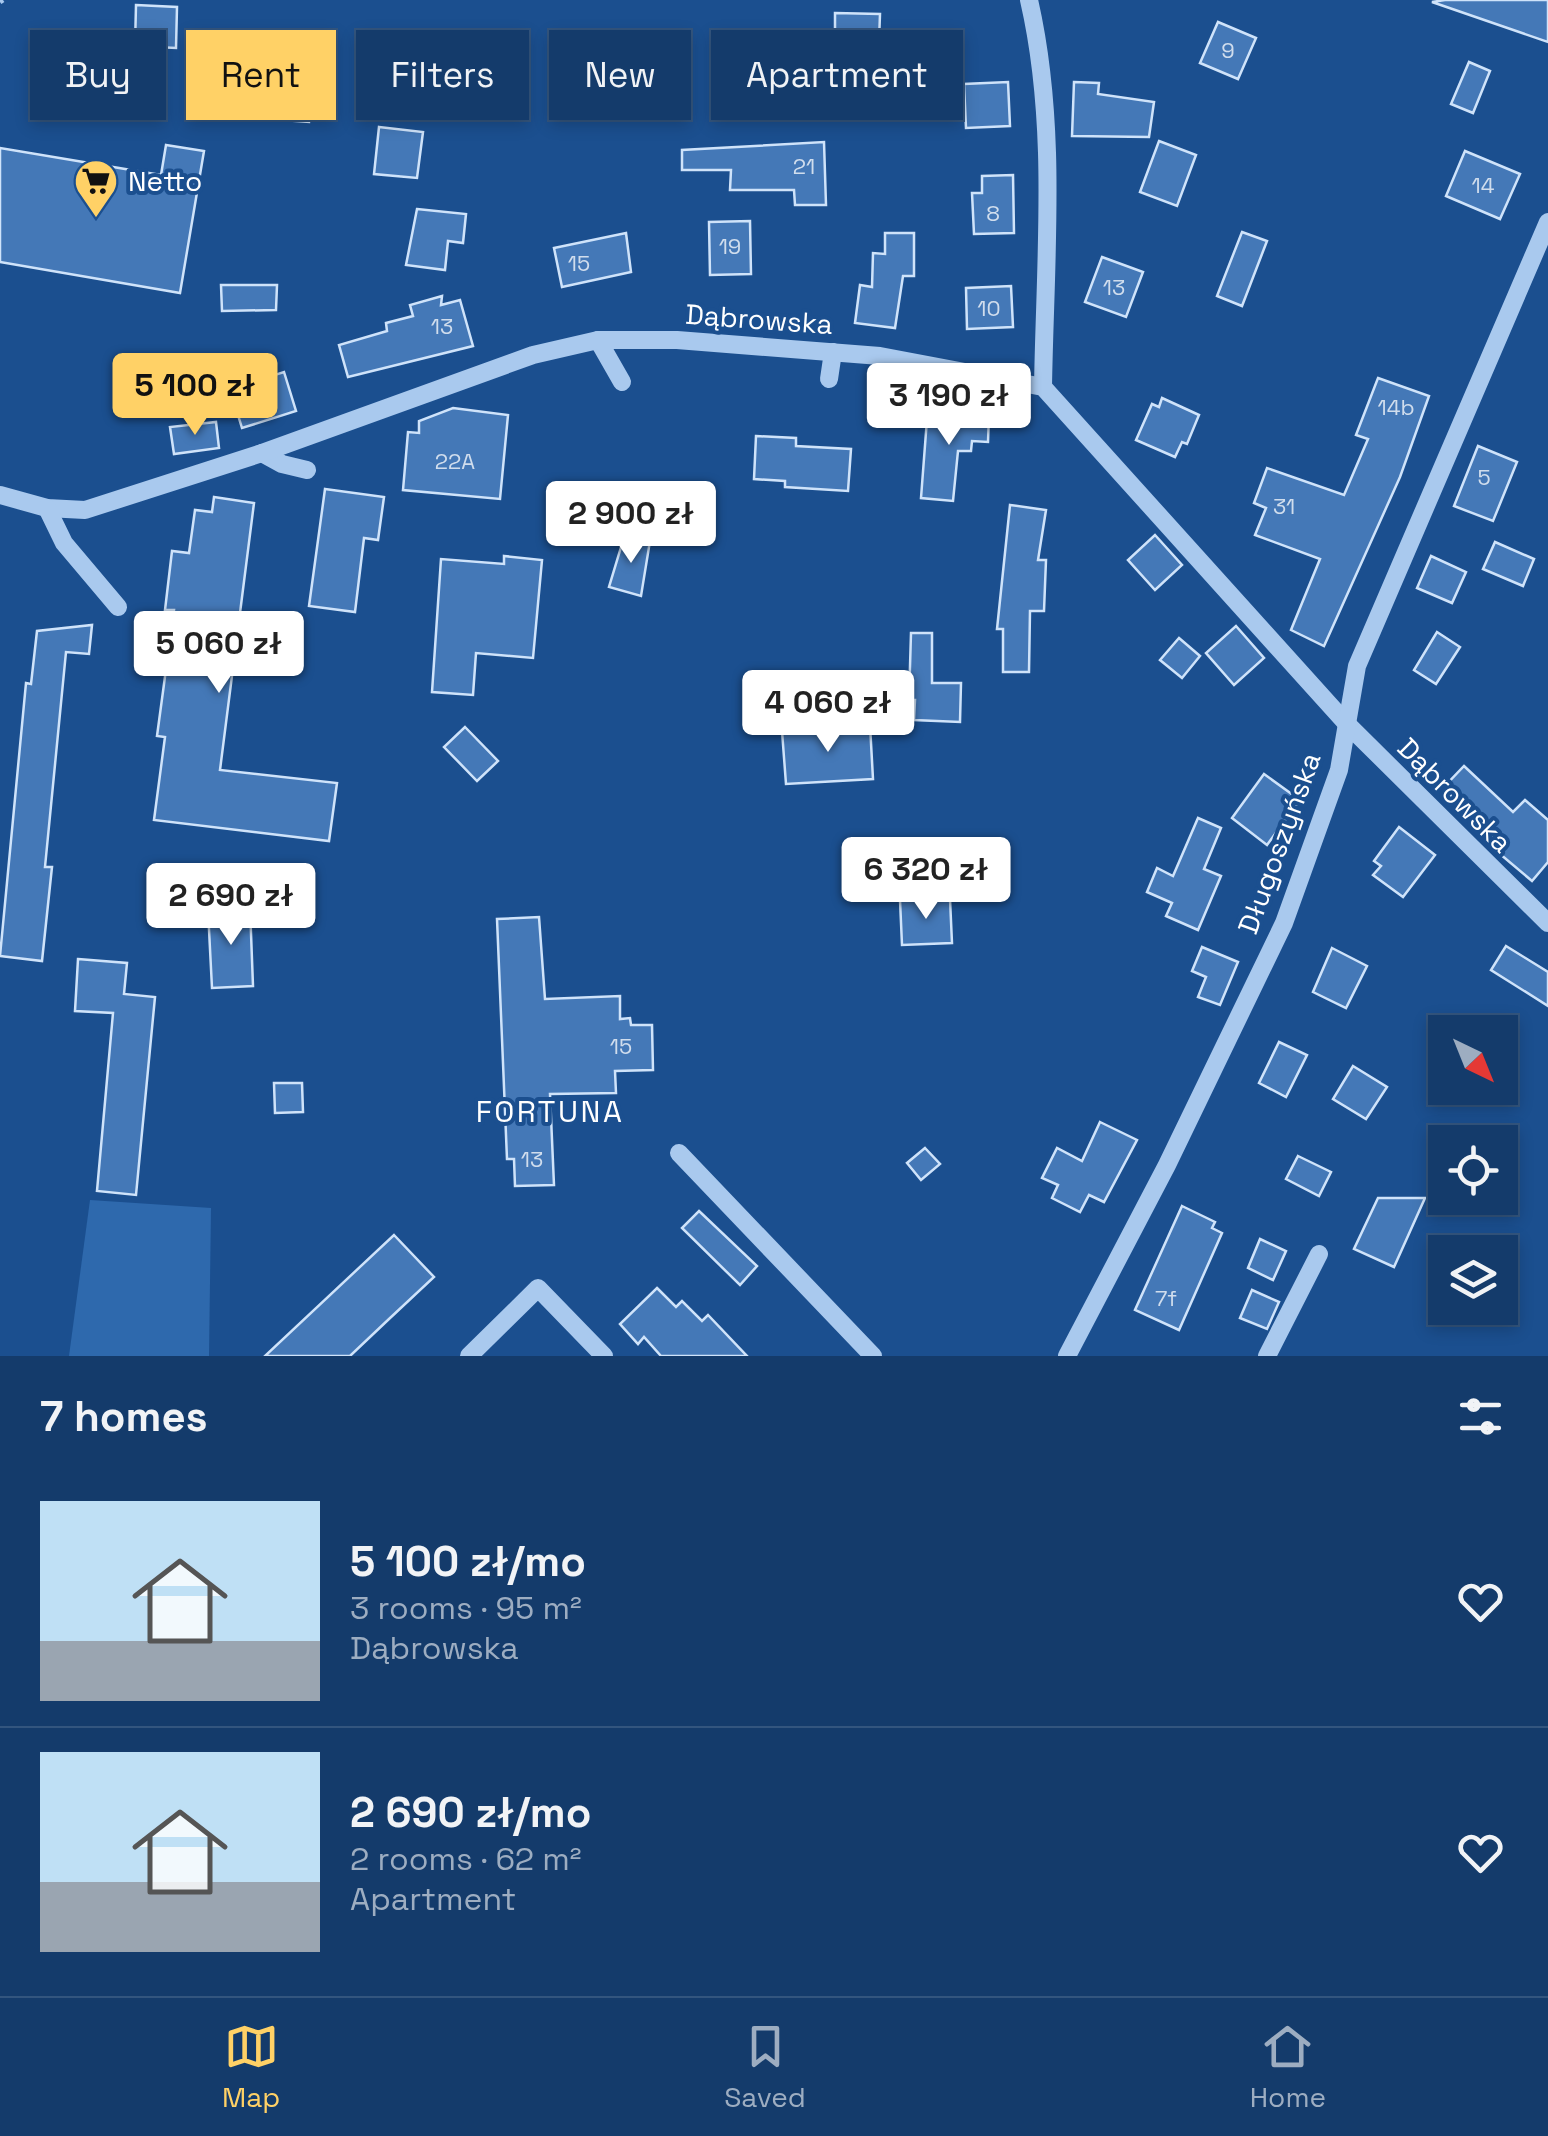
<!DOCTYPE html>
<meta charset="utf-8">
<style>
:root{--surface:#143b6b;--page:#1d4271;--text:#f1f3f6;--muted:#9dadc1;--line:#33557e;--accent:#ffd166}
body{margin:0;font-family:"Space Grotesk",sans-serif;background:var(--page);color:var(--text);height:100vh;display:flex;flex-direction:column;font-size:38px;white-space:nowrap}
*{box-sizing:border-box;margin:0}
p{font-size:32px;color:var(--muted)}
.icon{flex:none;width:55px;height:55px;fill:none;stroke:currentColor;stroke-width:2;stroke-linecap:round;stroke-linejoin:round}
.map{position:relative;height:1356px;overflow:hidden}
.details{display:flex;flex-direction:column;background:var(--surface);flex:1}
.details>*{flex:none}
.guide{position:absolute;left:30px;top:30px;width:1000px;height:90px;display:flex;gap:20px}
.needle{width:65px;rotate:137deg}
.buttons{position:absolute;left:1428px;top:1015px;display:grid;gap:20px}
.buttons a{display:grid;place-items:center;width:90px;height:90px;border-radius:0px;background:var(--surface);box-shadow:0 5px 15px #0003,0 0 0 2px var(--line);font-size:50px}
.price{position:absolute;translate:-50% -85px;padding:0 22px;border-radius:10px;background:#fff;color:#222;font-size:32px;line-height:65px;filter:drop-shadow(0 2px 5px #0008)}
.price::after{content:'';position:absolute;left:50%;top:60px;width:30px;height:22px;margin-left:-15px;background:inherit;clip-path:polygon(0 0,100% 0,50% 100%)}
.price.selected{background:var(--accent);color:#111}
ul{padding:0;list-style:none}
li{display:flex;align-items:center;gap:30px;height:250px;padding:0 40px}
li+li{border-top:2px solid var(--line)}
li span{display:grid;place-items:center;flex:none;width:280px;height:200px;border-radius:0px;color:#555}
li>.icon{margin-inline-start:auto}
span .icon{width:120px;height:120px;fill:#fffc;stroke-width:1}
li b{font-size:42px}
h2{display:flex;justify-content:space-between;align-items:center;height:120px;padding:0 40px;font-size:42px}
.pill{padding:0 35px;border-radius:0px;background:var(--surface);box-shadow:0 5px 15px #0003,0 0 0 2px var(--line);font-size:35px;line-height:90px}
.pill.selected{background:var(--accent);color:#111}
.tabs{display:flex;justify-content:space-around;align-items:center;height:140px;border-top:2px solid var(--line);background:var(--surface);font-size:28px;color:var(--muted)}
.tabs a{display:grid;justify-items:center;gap:5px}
.tabs .selected{color:var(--accent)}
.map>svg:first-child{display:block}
.green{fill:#2e69ad}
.building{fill:#4478b7;stroke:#cfe3fa;stroke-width:2.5}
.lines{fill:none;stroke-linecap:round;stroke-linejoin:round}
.path{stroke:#a9c9ee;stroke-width:5;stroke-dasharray:5 8;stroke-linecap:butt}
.minor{stroke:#a9c9ee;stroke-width:18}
.labels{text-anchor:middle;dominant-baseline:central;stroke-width:8;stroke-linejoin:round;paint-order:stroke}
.number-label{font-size:22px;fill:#d0dded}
.poi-label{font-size:28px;fill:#fff;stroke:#1b4f8f;text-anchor:start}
.street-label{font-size:28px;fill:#fff;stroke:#1b4f8f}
.neighbourhood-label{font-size:30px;letter-spacing:2.5px;fill:#fff;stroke:#1b4f8f}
</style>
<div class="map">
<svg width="1548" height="1356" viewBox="0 0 1548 1356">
<rect width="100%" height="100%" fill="#1b4f8f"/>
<path class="green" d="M 90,1200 L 211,1208 L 209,1356 L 69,1356 Z"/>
<g class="building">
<path d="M 1445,0 L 1548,0 L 1548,42 L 1432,2 Z"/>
<path d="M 136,5 L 177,7 L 176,48 L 135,46 Z"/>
<path d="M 835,13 L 880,14 L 879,42 L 835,41 Z"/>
<path d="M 1218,22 L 1256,38 L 1238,79 L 1200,63 Z"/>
<path d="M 44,56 L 83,57 L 81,102 L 42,100 Z"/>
<path d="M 773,57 L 775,85 L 751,86 L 750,58 Z"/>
<path d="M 1469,62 L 1490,71 L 1473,113 L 1451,104 Z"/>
<path d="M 273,78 L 312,81 L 309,122 L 269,119 Z"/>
<path d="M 1008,82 L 1010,126 L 966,128 L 964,84 Z"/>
<path d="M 1074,82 L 1099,83 L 1098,94 L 1154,102 L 1149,137 L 1072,136 Z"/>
<path d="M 379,127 L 423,132 L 417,178 L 374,174 Z"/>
<path d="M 1159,141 L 1196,155 L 1177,206 L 1140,192 Z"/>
<path d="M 824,142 L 826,205 L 795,205 L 794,190 L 730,190 L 731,170 L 682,170 L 682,150 Z"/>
<path d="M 166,145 L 204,151 L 180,293 L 0,262 L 0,148 L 161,175 Z"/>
<path d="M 1465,151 L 1520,174 L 1500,219 L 1446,196 Z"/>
<path d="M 1013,175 L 1014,233 L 974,234 L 972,193 L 982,193 L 982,176 Z"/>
<path d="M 417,209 L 466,214 L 463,243 L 448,241 L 445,270 L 406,265 Z"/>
<path d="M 750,221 L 751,274 L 710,275 L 709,222 Z"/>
<path d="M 1242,232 L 1267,241 L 1242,306 L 1217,296 Z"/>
<path d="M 626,233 L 631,272 L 562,287 L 554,248 Z"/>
<path d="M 885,233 L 914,233 L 914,276 L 903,276 L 895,328 L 855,323 L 860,285 L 872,287 L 873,253 L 885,254 Z"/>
<path d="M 1102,257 L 1143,272 L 1126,317 L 1085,302 Z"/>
<path d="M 221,285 L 277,285 L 276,310 L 222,311 Z"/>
<path d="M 1011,286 L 1013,327 L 967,329 L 966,288 Z"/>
<path d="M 442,296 L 441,305 L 460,300 L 473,346 L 348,377 L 339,345 L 387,331 L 386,323 L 413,316 L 410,305 Z"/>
<path d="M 284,372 L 296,411 L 242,428 L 230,389 Z"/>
<path d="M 1378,378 L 1429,396 L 1400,477 L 1324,646 L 1291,630 L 1320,559 L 1255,535 L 1266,508 L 1254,503 L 1267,468 L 1344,495 L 1368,439 L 1356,435 Z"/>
<path d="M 1162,398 L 1199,415 L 1187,444 L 1182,442 L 1175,457 L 1136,440 L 1152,404 L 1159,407 Z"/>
<path d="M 928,406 L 989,414 L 988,442 L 972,441 L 971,451 L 958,451 L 953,501 L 921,498 Z"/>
<path d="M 453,408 L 508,415 L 500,499 L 403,490 L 408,432 L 419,433 L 419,421 Z"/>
<path d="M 216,422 L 219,448 L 174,454 L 170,427 Z"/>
<path d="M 756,436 L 796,438 L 796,446 L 851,449 L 848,491 L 785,487 L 785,481 L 754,479 Z"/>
<path d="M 1478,446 L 1517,462 L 1493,521 L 1454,506 Z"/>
<path d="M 325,489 L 384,497 L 378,540 L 364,538 L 355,612 L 309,606 Z"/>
<path d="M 214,497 L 254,503 L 220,770 L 337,783 L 329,841 L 154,820 L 165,737 L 157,736 L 174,610 L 165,610 L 172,551 L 189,553 L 195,510 L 212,512 Z"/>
<path d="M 1010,505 L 1046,510 L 1038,560 L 1046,560 L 1044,611 L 1030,611 L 1029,672 L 1003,672 L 1003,629 L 997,629 Z"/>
<path d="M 625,534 L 650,541 L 641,596 L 609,587 Z"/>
<path d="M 1155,535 L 1182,565 L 1155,590 L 1128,560 Z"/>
<path d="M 1495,542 L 1534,559 L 1523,586 L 1483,569 Z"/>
<path d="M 504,556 L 542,560 L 533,658 L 476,653 L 473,695 L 432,692 L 441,559 L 504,564 Z"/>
<path d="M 1431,556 L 1466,572 L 1452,603 L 1417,588 Z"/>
<path d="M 92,625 L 89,654 L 66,652 L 45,867 L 52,867 L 42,961 L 0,956 L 26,683 L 31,684 L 37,631 Z"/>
<path d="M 1236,626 L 1264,658 L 1234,685 L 1206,653 Z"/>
<path d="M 1437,632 L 1460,647 L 1436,684 L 1414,670 Z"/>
<path d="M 911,633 L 932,633 L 932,683 L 961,683 L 960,722 L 914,720 L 915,700 L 909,700 Z"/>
<path d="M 1179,638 L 1200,656 L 1182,678 L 1160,660 Z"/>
<path d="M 870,725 L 873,779 L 786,784 L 782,731 Z"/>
<path d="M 465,727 L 498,761 L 477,781 L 444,747 Z"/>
<path d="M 1464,766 L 1513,812 L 1525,800 L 1548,820 L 1548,862 L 1532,881 L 1487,843 L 1493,835 L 1443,788 Z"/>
<path d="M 1264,774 L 1300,800 L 1267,845 L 1232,818 Z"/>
<path d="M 1198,818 L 1221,828 L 1204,869 L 1221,876 L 1198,930 L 1166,916 L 1172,903 L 1147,892 L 1157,868 L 1173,876 Z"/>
<path d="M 1399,827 L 1435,855 L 1403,897 L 1373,875 L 1381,866 L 1374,861 Z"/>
<path d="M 950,899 L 952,943 L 902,945 L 900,900 Z"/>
<path d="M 250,907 L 253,986 L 212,988 L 208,910 Z"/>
<path d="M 539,917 L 545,999 L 620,996 L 620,1019 L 630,1018 L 631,1025 L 652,1025 L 653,1070 L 615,1071 L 616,1093 L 550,1094 L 554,1185 L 515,1186 L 514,1159 L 507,1159 L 497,919 Z"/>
<path d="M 1506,946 L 1548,972 L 1548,1006 L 1491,970 Z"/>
<path d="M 1202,947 L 1238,962 L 1220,1005 L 1198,997 L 1206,977 L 1192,971 Z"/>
<path d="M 1332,948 L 1367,966 L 1346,1008 L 1313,992 Z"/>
<path d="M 78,959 L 127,963 L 124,994 L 155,997 L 136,1195 L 97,1191 L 113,1013 L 75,1011 Z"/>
<path d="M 1279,1042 L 1307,1055 L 1286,1097 L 1259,1083 Z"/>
<path d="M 1353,1066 L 1387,1087 L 1366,1119 L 1333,1099 Z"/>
<path d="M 274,1083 L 302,1083 L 303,1112 L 275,1113 Z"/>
<path d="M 1100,1122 L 1137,1140 L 1104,1202 L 1089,1195 L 1080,1212 L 1052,1198 L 1058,1185 L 1042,1178 L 1057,1148 L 1082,1161 Z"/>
<path d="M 925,1148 L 940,1164 L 921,1180 L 907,1163 Z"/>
<path d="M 1298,1156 L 1331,1172 L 1319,1196 L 1286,1179 Z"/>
<path d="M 1378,1198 L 1425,1198 L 1394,1267 L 1354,1249 Z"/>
<path d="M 1182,1206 L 1215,1222 L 1212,1228 L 1222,1233 L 1179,1330 L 1135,1310 Z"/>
<path d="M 699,1211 L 757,1266 L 740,1285 L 682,1228 Z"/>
<path d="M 394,1235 L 434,1277 L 389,1319 L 350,1356 L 265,1356 Z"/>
<path d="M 1260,1239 L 1286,1251 L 1273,1280 L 1248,1268 Z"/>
<path d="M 657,1288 L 676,1307 L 682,1301 L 702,1321 L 708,1315 L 747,1356 L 661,1356 L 644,1337 L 638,1344 L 620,1324 Z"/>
<path d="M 1252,1290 L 1279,1302 L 1267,1329 L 1240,1318 Z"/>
</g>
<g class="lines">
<path class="path" d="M 0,2 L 3,0"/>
<g class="minor">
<path d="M 1029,0 C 1058,126 1045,259 1043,387"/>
<path d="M 598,340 L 622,382"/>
<path d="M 829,379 L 833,352"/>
<path d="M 262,453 L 282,464 L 307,470"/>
<path d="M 0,495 L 47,508 L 85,510 L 262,453 L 533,355 L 598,340 L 677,340 L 880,356 L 1043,387 L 1346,723 L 1548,923"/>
<path d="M 47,508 L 64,543 L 118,607"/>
<path d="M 679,1153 L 873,1356"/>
<path d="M 469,1356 L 538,1288 L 604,1356"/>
<path d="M 1067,1356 L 1167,1165 L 1284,923 L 1339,770 L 1357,666 L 1548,222"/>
<path d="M 1267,1356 L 1319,1254"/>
</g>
</g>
<defs>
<g id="supermarket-pin" transform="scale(2.25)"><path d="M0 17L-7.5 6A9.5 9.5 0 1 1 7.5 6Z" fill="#ffd166" stroke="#1b4f8f"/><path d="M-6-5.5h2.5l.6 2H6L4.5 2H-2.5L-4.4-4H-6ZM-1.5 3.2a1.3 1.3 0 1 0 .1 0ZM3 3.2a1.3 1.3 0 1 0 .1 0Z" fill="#111"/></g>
</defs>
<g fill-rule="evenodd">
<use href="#supermarket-pin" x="96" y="181"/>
</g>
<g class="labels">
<g class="number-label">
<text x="1228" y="50">9</text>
<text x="804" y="166">21</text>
<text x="1483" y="185">14</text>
<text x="993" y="213">8</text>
<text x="730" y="246">19</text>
<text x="579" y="263">15</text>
<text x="1114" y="287">13</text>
<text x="989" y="308">10</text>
<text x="442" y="326">13</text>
<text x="1396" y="407">14b</text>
<text x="455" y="461">22A</text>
<text x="1484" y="477">5</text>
<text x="1284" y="506">31</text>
<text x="621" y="1046">15</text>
<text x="532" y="1159">13</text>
<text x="1166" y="1298">7f</text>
</g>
<g class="poi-label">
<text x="128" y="181">Netto</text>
</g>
<g class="street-label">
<text transform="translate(759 319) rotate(4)">Dąbrowska</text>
<text transform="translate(1455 795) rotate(45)">Dąbrowska</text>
<text transform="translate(1279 843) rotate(-70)">Długoszyńska</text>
</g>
<g class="neighbourhood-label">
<text x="550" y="1111">FORTUNA</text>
</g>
</g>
</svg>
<div class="buttons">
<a><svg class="needle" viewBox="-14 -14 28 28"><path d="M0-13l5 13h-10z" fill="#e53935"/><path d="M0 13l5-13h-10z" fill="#9dadc1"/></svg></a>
<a><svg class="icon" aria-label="locate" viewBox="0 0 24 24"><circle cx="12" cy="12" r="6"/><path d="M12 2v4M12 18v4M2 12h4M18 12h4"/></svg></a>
<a><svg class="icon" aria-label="layers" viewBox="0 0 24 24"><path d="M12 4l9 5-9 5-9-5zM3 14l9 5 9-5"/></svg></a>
</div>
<b class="price selected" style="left:195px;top:438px">5 100 zł</b>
<b class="price" style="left:949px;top:448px">3 190 zł</b>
<b class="price" style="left:631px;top:566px">2 900 zł</b>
<b class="price" style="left:219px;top:696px">5 060 zł</b>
<b class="price" style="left:828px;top:755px">4 060 zł</b>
<b class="price" style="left:926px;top:922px">6 320 zł</b>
<b class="price" style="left:231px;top:948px">2 690 zł</b>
<div class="guide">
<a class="pill">Buy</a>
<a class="pill selected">Rent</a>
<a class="pill">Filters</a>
<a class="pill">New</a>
<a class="pill">Apartment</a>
</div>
</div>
<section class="details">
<h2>7 homes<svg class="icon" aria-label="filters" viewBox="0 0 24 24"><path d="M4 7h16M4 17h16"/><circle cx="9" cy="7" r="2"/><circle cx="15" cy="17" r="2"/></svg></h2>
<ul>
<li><span style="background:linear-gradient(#bfe0f5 70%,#9aa5b1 0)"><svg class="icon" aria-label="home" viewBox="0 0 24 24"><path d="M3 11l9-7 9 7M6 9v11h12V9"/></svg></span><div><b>5 100 zł/mo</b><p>3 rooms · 95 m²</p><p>Dąbrowska</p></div><svg class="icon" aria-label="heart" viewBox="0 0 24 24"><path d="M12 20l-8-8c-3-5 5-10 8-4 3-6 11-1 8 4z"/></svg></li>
<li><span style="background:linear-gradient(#bfe0f5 65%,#9aa5b1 0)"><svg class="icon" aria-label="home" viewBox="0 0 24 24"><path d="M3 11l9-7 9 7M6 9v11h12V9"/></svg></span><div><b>2 690 zł/mo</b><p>2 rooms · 62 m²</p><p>Apartment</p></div><svg class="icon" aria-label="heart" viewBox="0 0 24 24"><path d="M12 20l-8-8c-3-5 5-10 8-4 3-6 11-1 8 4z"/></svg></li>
</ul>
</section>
<nav class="tabs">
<a class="selected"><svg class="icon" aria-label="map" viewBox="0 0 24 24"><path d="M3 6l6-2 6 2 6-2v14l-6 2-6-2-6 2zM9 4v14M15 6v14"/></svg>Map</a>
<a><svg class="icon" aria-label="saved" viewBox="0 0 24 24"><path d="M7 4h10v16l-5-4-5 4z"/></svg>Saved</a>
<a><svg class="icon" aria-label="home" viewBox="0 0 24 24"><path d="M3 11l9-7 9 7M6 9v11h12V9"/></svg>Home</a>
</nav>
